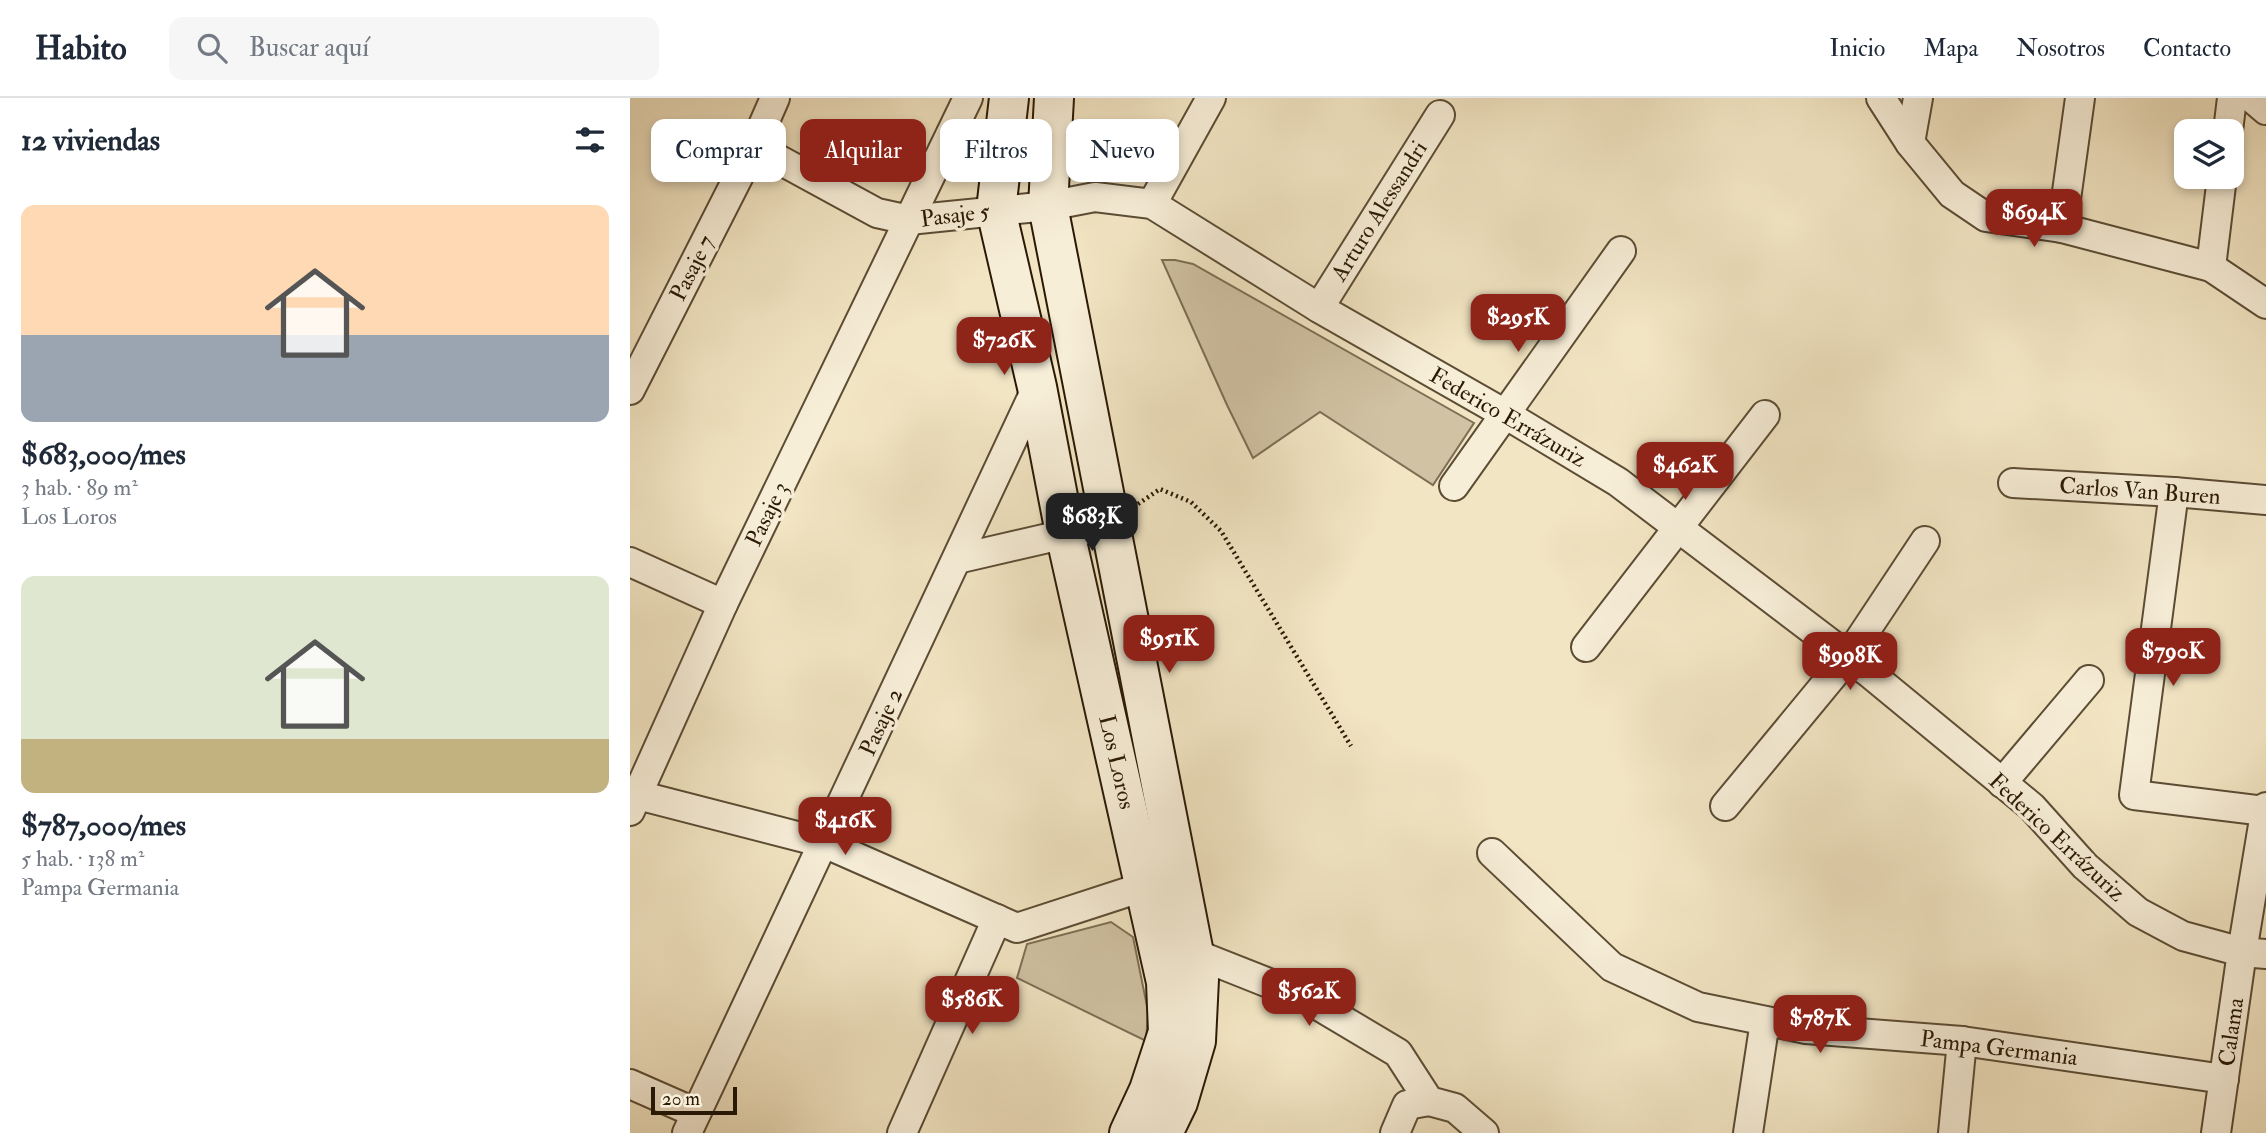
<!DOCTYPE html>
<html lang="es">
<meta charset="utf-8">
<style>
:root{--surface:#fff;--page:#f6f6f7;--text:#1f2937;--muted:#747a83;--line:#e0e1e3;--accent:#8f2418}
body{margin:0;font-family:"IM FELL Double Pica",serif;background:var(--page);color:var(--text);height:100vh;display:flex;flex-direction:column;font-size:26px;white-space:nowrap}
*{box-sizing:border-box;margin:0}
p{font-size:23px;color:var(--muted)}
.icon{flex:none;width:38px;height:38px;fill:none;stroke:currentColor;stroke-width:2;stroke-linecap:round;stroke-linejoin:round}
.map{position:relative;flex:1;overflow:hidden}
.sheet{display:flex;flex-direction:column;background:var(--surface);width:630px}
.sheet>*{flex:none}
.banner{position:absolute;left:21px;top:21px;width:665px;height:63px;display:flex;gap:14px}
.controls{position:absolute;left:1544px;top:21px;display:grid;gap:14px}
.controls a{display:grid;place-items:center;width:70px;height:70px;border-radius:14px;background:var(--surface);box-shadow:0 4px 10px #0003;font-size:35px}
.scale{position:absolute;left:21px;bottom:18px;width:86px;box-sizing:border-box;padding-left:7px;border:4px solid #2a1905;border-top:0;font-size:19px;line-height:24px;white-space:nowrap;color:#2a1905;-webkit-text-stroke:5px #f7eed8;paint-order:stroke}
.price{position:absolute;translate:-50% -60px;padding:0 16px;border-radius:14px;background:var(--accent);color:#fff;font-size:23px;line-height:46px;filter:drop-shadow(0 2px 4px #0008)}
.price::after{content:'';position:absolute;left:50%;top:42px;width:21px;height:16px;margin-left:-10px;background:inherit;clip-path:polygon(0 0,100% 0,50% 100%)}
.price.active{background:#222;color:#fff}
ul{padding:0;list-style:none}
li{display:grid;align-content:center;gap:14px;height:371px;padding:0 21px}
li span{display:grid;place-items:center;height:217px;border-radius:14px;color:#555}
li>.icon{margin-inline-start:auto}
span .icon{width:126px;height:126px;fill:#fffc;stroke-width:1}
li b{font-size:30px}
h2{display:flex;justify-content:space-between;align-items:center;height:84px;padding:0 21px;font-size:30px}
.tag{padding:0 24px;border-radius:14px;background:var(--surface);box-shadow:0 4px 10px #0003;font-size:24px;line-height:63px}
.tag.active{background:var(--accent);color:#fff}
header{display:flex;align-items:center;gap:42px;box-sizing:border-box;height:98px;padding:0 35px;background:var(--surface);border-bottom:2px solid var(--line)}
header strong{font-size:33px}
nav{display:flex;gap:38px;margin-inline-start:auto;font-size:24px}
.search{width:490px;height:63px;background:var(--page);display:flex;align-items:center;gap:18px;box-sizing:border-box;padding:0 24px;border-radius:14px;color:var(--muted);font-size:26px}
main{display:flex;flex:1;min-height:0}
.map>svg:first-child{display:block}
.green{fill:#d0c2a3;stroke:#7d6e54;stroke-width:2}
.lines{fill:none;stroke-linecap:round;stroke-linejoin:round}
.street-casing{stroke:#5c4c34;stroke-width:32}
.secondary-casing{stroke:#2a1905;stroke-width:42}
.path{stroke:#2a1905;stroke-width:4.5;stroke-dasharray:2 3.5;stroke-linecap:butt}
.street{stroke:#f7eed8;stroke-width:28}
.secondary{stroke:#f7eed8;stroke-width:38}
.labels{text-anchor:middle;dominant-baseline:central;stroke-width:7;stroke-linejoin:round;paint-order:stroke}
.street-label{font-size:23px;fill:#2a1905;stroke:#f7eed8}
</style>
<header>
<strong>Habito</strong>
<div class="search"><svg class="icon" aria-label="search" viewBox="0 0 24 24"><circle cx="10" cy="10" r="6"/><path d="M15 15l6 6"/></svg>Buscar aquí</div>
<nav><a>Inicio</a><a>Mapa</a><a>Nosotros</a><a>Contacto</a></nav>
</header>
<main>
<section class="sheet">
<h2>12 viviendas<svg class="icon" aria-label="filters" viewBox="0 0 24 24"><path d="M4 7h16M4 17h16"/><circle cx="9" cy="7" r="2"/><circle cx="15" cy="17" r="2"/></svg></h2>
<ul>
<li><span style="background:linear-gradient(#ffd9b3 60%,#9aa5b1 0)"><svg class="icon" aria-label="home" viewBox="0 0 24 24"><path d="M3 11l9-7 9 7M6 9v11h12V9"/></svg></span><div><b>$683,000/mes</b><p>3 hab. · 89 m²</p><p>Los Loros</p></div></li>
<li><span style="background:linear-gradient(#dfe7d0 75%,#c2b280 0)"><svg class="icon" aria-label="home" viewBox="0 0 24 24"><path d="M3 11l9-7 9 7M6 9v11h12V9"/></svg></span><div><b>$787,000/mes</b><p>5 hab. · 138 m²</p><p>Pampa Germania</p></div></li>
</ul>
</section>
<div class="map">
<svg width="1636" height="1035" viewBox="0 0 1636 1035">
<rect width="100%" height="100%" fill="#f2e5c3"/>
<filter id="stains"><feTurbulence type="fractalNoise" baseFrequency=".00286" numOctaves="4"/><feColorMatrix values="0 0 0 0 .2 0 0 0 0 .09 0 0 0 0 .02 0 0 0 .5 -.17"/></filter>
<radialGradient id="worn" r=".72"><stop offset=".6" stop-color="#630" stop-opacity="0"/><stop offset="1" stop-color="#630" stop-opacity=".3"/></radialGradient>
<g class="green">
<path d="M 532,162 L 545,162 L 563,166 L 844,325 L 803,387 L 690,314 L 623,360 L 597,307 Z"/>
<path d="M 481,824 L 503,839 L 518,913 L 516,943 L 387,880 L 397,846 Z"/>
</g>
<g class="lines">
<g class="street-casing">
<g id="street">
<path d="M 1251,0 L 1280,45 L 1322,96 L 1356,119 L 1432,130 L 1581,169 L 1636,206"/>
<path d="M 1622,0 L 1636,12"/>
<path d="M 1598,33 L 1602,0"/>
<path d="M 1280,45 L 1288,0"/>
<path d="M 124,48 L 247,115 L 279,122 L 418,108 L 465,99 L 522,106 L 689,210 L 875,316 L 988,384 L 1238,574 L 1402,709 L 1455,768 L 1508,814 L 1553,838 L 1612,854 L 1636,856"/>
<path d="M 522,106 L 581,0"/>
<path d="M 1432,130 L 1450,0"/>
<path d="M 1581,169 L 1592,79"/>
<path d="M 689,210 L 810,17"/>
<path d="M 0,292 L 124,48 L 145,0"/>
<path d="M 1383,385 L 1544,394 L 1636,402"/>
<path d="M 824,388 L 991,153"/>
<path d="M 1544,394 L 1504,697 L 1635,713"/>
<path d="M 327,461 L 479,426"/>
<path d="M 0,464 L 93,506"/>
<path d="M 956,549 L 1135,317"/>
<path d="M 1372,685 L 1459,582"/>
<path d="M 0,695 L 194,745 L 387,830 L 516,788"/>
<path d="M 1095,708 L 1218,559 L 1295,443"/>
<path d="M 0,713 L 93,506 L 338,0"/>
<path d="M 862,755 L 982,869 L 1068,909 L 1176,931 L 1332,943 L 1594,981"/>
<path d="M 563,855 L 674,899 L 768,955 L 799,1003 L 825,1010 L 854,1035"/>
<path d="M 0,986 L 66,1015"/>
<path d="M 57,1035 L 407,289"/>
<path d="M 272,1035 L 367,821"/>
<path d="M 765,1035 L 777,1007 L 799,1003"/>
<path d="M 1118,1035 L 1135,923"/>
<path d="M 1323,1035 L 1332,943"/>
<path d="M 1586,1035 L 1612,854 L 1636,709"/>
</g>
</g>
<g class="secondary-casing">
<g id="secondary">
<path d="M 379,0 L 366,112 L 407,289 L 435,435 L 536,884 L 538,934 L 519,992 L 499,1035"/>
<path d="M 424,0 L 418,108 L 569,881 L 566,943 L 548,1004 L 533,1035"/>
</g>
</g>
<path class="path" d="M 508,406 L 530,391 L 561,404 L 591,433 L 721,648"/>
<use href="#street" class="street"/>
<use href="#secondary" class="secondary"/>
</g>
<g class="labels">
<g class="street-label">
<text transform="translate(749 113) rotate(-58)">Arturo Alessandri</text>
<text transform="translate(325 117) rotate(-7)">Pasaje 5</text>
<text transform="translate(62 170) rotate(-63)">Pasaje 7</text>
<text transform="translate(878 319) rotate(30)">Federico Errázuriz</text>
<text transform="translate(1510 393) rotate(4)">Carlos Van Buren</text>
<text transform="translate(137 416) rotate(-64)">Pasaje 3</text>
<text transform="translate(251 624) rotate(-65)">Pasaje 2</text>
<text transform="translate(487 664) rotate(77)">Los Loros</text>
<text transform="translate(1427 739) rotate(43)">Federico Errázuriz</text>
<text transform="translate(1601 934) rotate(-82)">Calama</text>
<text transform="translate(1369 950) rotate(7)">Pampa Germania</text>
</g>
</g>
<rect width="100%" height="100%" filter="url(#stains)"/>
<rect width="100%" height="100%" fill="url(#worn)"/>
</svg>
<div class="controls">
<a><svg class="icon" aria-label="layers" viewBox="0 0 24 24"><path d="M12 4l9 5-9 5-9-5zM3 14l9 5 9-5"/></svg></a>
</div>
<div class="scale">20 m</div>
<b class="price" style="left:1404px;top:151px">$694K</b>
<b class="price" style="left:888px;top:256px">$295K</b>
<b class="price" style="left:374px;top:279px">$726K</b>
<b class="price" style="left:1055px;top:404px">$462K</b>
<b class="price active" style="left:462px;top:455px">$683K</b>
<b class="price" style="left:539px;top:577px">$951K</b>
<b class="price" style="left:1543px;top:590px">$790K</b>
<b class="price" style="left:1220px;top:594px">$998K</b>
<b class="price" style="left:215px;top:759px">$416K</b>
<b class="price" style="left:679px;top:930px">$562K</b>
<b class="price" style="left:342px;top:938px">$586K</b>
<b class="price" style="left:1190px;top:957px">$787K</b>
<div class="banner">
<a class="tag">Comprar</a>
<a class="tag active">Alquilar</a>
<a class="tag">Filtros</a>
<a class="tag">Nuevo</a>
</div>
</div>
</main>
